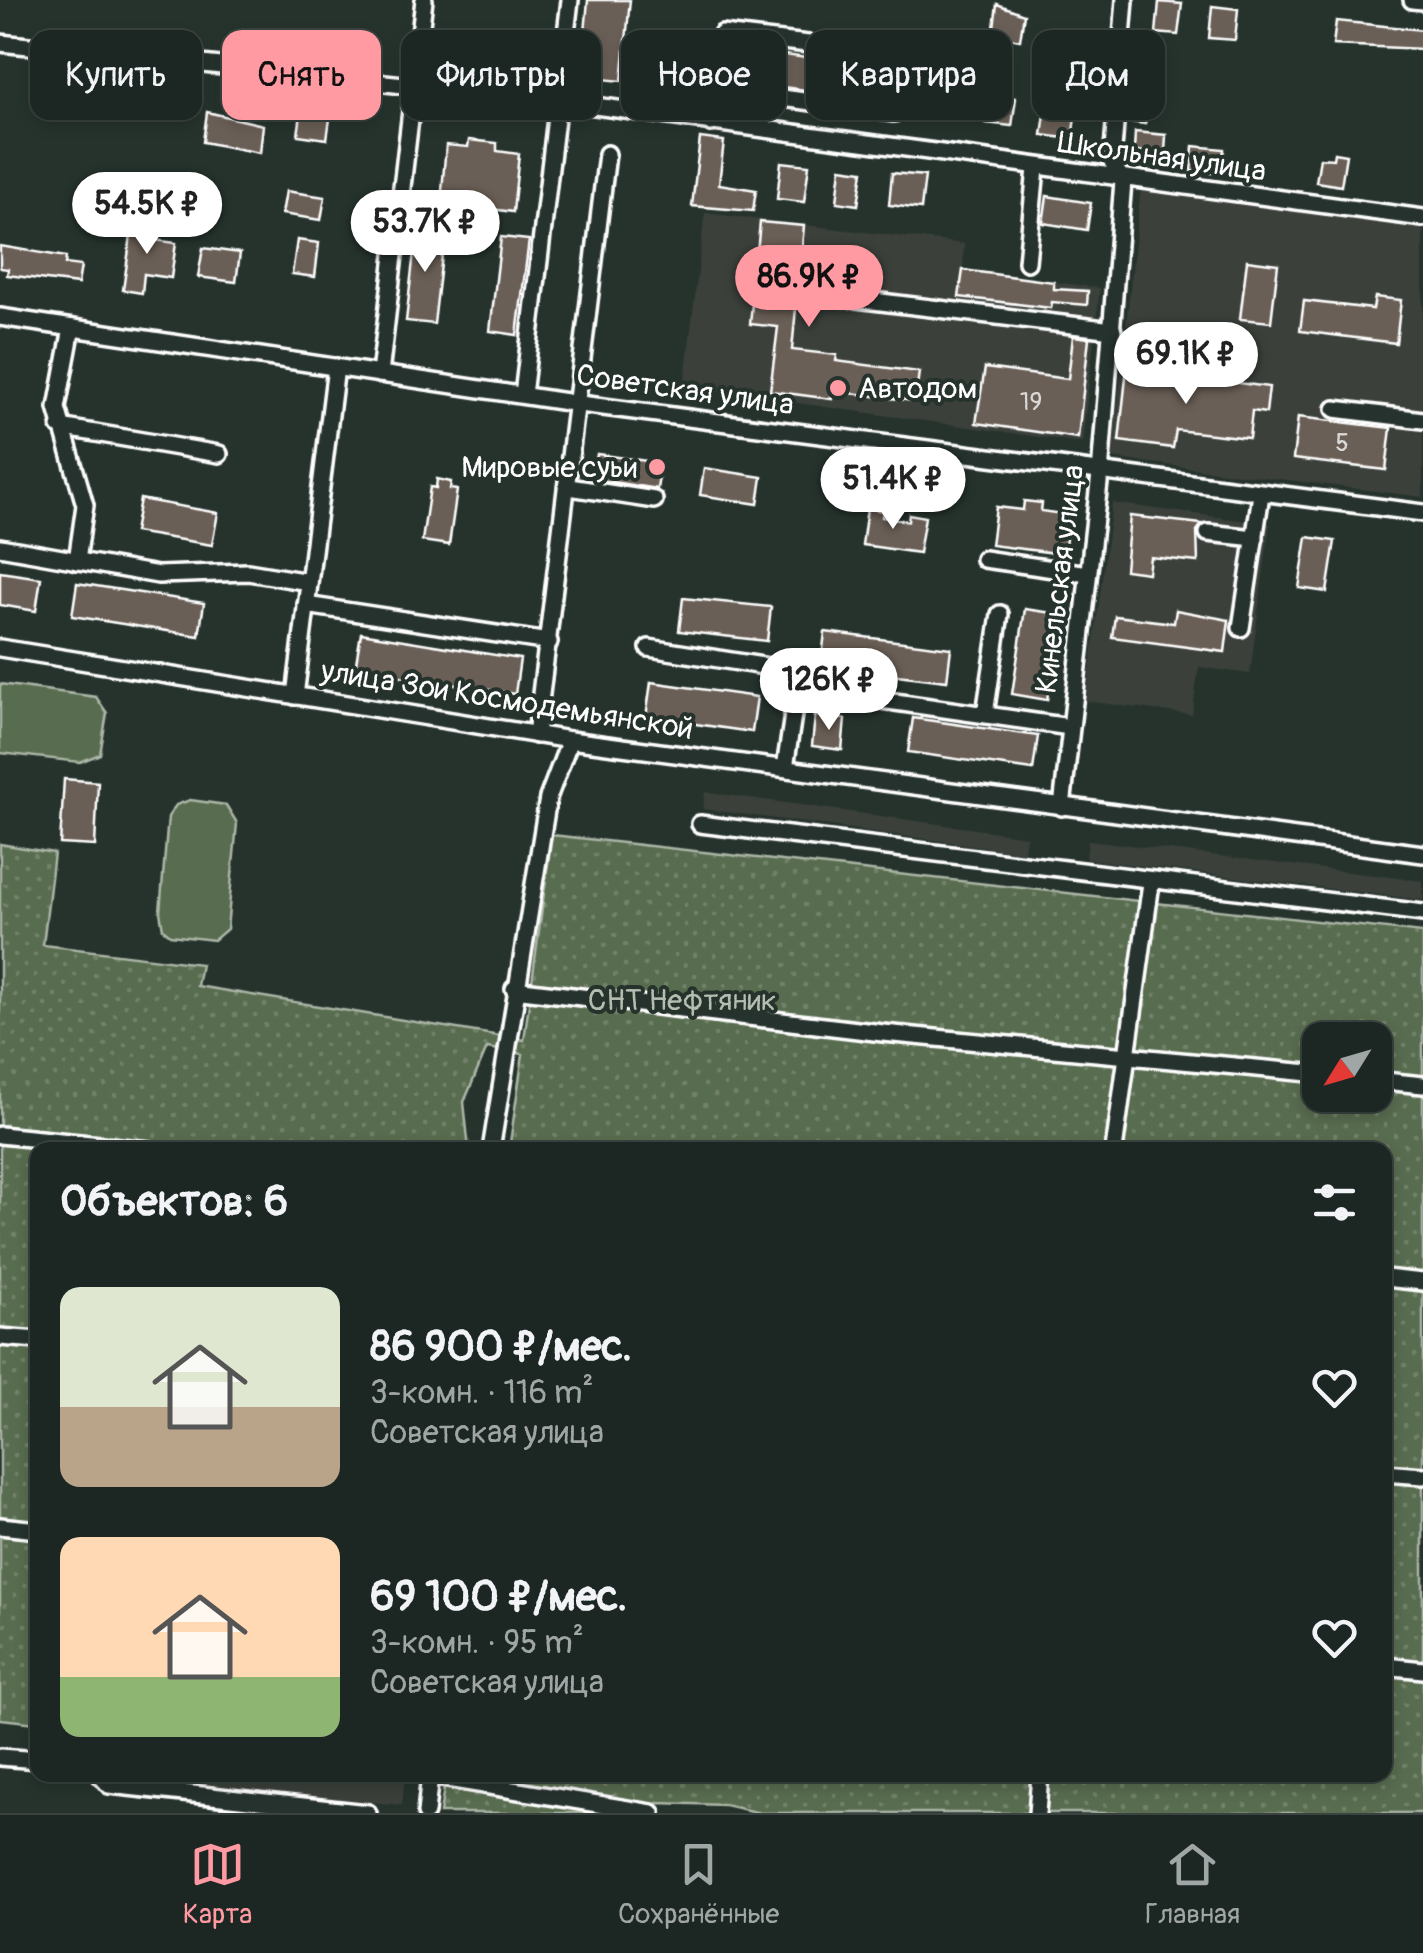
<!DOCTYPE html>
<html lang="ru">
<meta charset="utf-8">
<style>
:root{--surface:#1c2622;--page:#252e2a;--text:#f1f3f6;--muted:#a0a5a5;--line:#3a4340;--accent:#ff9aa2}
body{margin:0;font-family:Pangolin,sans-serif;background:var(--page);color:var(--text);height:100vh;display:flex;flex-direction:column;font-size:38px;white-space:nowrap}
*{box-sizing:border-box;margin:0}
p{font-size:32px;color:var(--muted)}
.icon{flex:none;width:55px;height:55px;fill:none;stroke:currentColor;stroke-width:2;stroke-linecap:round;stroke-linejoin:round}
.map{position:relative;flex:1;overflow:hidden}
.side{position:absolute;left:30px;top:1142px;width:1362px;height:640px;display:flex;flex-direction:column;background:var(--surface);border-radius:20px;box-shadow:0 5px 15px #0003,0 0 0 2px var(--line)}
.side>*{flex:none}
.hud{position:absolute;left:30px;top:30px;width:1365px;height:90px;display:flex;gap:20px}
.needle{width:65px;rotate:233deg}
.fabs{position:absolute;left:1302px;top:1022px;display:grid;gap:20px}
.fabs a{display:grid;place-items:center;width:90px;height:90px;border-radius:20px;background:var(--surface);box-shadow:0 5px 15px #0003,0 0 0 2px var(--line);font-size:50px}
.price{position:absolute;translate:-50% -85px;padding:0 22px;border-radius:35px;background:#fff;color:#222;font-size:32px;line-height:65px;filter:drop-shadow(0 2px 5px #0008)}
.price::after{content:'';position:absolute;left:50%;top:60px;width:30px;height:22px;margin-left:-15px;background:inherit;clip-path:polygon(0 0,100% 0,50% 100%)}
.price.on{background:var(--accent);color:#111}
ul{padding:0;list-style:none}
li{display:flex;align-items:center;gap:30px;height:250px;padding:0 30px}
li span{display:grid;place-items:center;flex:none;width:280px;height:200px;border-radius:20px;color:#555}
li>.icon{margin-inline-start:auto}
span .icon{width:120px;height:120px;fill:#fffc;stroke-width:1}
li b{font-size:42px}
h2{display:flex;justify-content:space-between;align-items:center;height:120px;padding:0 30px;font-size:42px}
.tag{padding:0 35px;border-radius:20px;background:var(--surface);box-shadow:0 5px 15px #0003,0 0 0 2px var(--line);font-size:35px;line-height:90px}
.tag.on{background:var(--accent);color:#111}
.tab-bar{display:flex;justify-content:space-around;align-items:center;height:140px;border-top:2px solid var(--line);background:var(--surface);font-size:28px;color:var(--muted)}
.tab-bar a{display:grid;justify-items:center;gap:5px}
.tab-bar .on{color:var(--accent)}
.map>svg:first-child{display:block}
.built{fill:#3b403a}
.garden{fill:url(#garden-dots);stroke:#acb6a7;stroke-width:2.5;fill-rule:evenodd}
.pitch{fill:#586c4f;stroke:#acb6a7;stroke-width:2.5}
.building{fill:#6b5f57;stroke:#fff;stroke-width:2.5}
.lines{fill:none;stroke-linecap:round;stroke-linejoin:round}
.minor-casing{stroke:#fff;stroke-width:22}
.minor{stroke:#26332d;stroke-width:15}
.poi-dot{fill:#ff9aa2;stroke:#26332d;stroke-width:4}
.labels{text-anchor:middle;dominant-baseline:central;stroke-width:8;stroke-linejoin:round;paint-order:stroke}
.number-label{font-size:25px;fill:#dad7d5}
.street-label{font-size:30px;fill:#fff;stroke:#26332d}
.poi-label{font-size:30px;fill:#fff;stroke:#26332d;text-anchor:start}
.park-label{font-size:30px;fill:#b4bdb0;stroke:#26332d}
</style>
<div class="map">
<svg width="1423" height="1813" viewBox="0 0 1423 1813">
<defs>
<pattern id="garden-dots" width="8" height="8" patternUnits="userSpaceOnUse" patternTransform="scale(2.5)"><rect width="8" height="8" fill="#586c4f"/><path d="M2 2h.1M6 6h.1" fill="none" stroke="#718269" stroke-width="1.8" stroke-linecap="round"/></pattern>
</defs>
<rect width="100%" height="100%" fill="#26332d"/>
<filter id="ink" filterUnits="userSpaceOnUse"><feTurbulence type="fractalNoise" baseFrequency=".01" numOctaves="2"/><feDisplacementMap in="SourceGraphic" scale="20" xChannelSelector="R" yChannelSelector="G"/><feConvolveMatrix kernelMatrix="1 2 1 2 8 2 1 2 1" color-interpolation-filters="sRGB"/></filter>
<g filter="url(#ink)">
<g class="built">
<path d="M 1141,187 L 1423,226 L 1423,497 L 1112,458 Z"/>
<path d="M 705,213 L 964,244 L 963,270 L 1100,288 L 1082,443 L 684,387 Z"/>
<path d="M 1112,503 L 1270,524 L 1250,674 L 1199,667 L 1192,715 L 1086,701 Z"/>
<path d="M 705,792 L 1026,836 L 1024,852 L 703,809 Z"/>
<path d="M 1088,840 L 1423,881 L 1423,900 L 1086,859 Z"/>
<path d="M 373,1775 L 405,1778 L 402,1805 L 107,1776 Z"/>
</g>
<path class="garden" d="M 552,835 L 1423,933 L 1423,1813 L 760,1813 L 725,1805 L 658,1803 L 656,1813 L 440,1813 L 446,1775 L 1385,1775 L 1385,1150 L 509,1150 L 523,1054 L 487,1048 L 464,1102 L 469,1150 L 38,1150 L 37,1723 L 0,1719 L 0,844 L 54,853 L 43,945 L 201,964 L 197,986 L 524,1040 ZM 1320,1040 L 1375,1040 L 1375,1095 L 1320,1095 Z"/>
<g class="pitch">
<path d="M 0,684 L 96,697 L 107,713 L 100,754 L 80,762 L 0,753 Z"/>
<path d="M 190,800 L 226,805 L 237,823 L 227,929 L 214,940 L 170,935 L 163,929 L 160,912 L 168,817 L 176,805 Z"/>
</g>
<g class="building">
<path d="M 588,0 L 630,0 L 622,81 L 581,77 Z"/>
<path d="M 1159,2 L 1182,4 L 1178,35 L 1156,33 Z"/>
<path d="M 997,4 L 1024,14 L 1020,40 L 993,35 Z"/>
<path d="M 1212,6 L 1238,9 L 1235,40 L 1209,38 Z"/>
<path d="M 1336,21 L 1423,30 L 1423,49 L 1333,45 Z"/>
<path d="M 778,54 L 835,62 L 831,93 L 774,86 Z"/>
<path d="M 1135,78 L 1151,80 L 1145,124 L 1129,122 Z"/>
<path d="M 988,94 L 1016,98 L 1012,126 L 985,123 Z"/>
<path d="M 1046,106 L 1076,110 L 1072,139 L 1042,135 Z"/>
<path d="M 302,107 L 331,112 L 327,139 L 298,135 Z"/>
<path d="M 207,112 L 263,125 L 260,153 L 203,142 Z"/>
<path d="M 1135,132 L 1166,135 L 1165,153 L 1134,151 Z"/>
<path d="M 700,138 L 724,141 L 719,184 L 756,190 L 753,211 L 692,206 Z"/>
<path d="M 469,140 L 497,143 L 497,151 L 519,154 L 513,212 L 441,202 L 446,145 L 468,147 Z"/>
<path d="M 1193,146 L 1224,149 L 1221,174 L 1191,171 Z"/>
<path d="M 1334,153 L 1346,155 L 1341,186 L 1316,182 L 1320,158 L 1333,159 Z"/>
<path d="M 781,162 L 809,165 L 804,202 L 777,199 Z"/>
<path d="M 841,168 L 863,171 L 858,205 L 837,202 Z"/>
<path d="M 892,173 L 925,176 L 921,209 L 889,205 Z"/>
<path d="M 286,191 L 325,197 L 321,220 L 282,214 Z"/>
<path d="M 1047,196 L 1091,203 L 1087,230 L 1043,223 Z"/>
<path d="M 134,215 L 150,218 L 147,239 L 176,243 L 171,278 L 144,274 L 142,293 L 123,290 Z"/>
<path d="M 760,222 L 804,226 L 792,350 L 837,355 L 836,361 L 919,372 L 915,401 L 833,391 L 832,399 L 770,391 L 778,327 L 750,324 Z"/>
<path d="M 417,226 L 445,230 L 434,324 L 406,321 Z"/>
<path d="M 501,237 L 529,240 L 517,335 L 490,331 Z"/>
<path d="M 297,240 L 319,243 L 315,277 L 292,274 Z"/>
<path d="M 0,246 L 66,257 L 65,264 L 81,266 L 78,284 L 7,275 L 8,269 L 0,268 Z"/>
<path d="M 203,248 L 240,253 L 236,282 L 198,277 Z"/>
<path d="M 1247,260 L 1278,264 L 1271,322 L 1240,319 Z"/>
<path d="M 963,270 L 1054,282 L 1054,289 L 1088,291 L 1087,305 L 1052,302 L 1051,308 L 959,297 Z"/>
<path d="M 1375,297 L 1401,300 L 1396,343 L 1300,331 L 1304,301 L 1373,309 Z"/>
<path d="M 1073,336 L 1089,338 L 1078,438 L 976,423 L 985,368 L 1068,379 Z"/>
<path d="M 1127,368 L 1269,387 L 1266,413 L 1252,411 L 1249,438 L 1176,430 L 1173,448 L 1119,441 Z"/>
<path d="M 1298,417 L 1391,428 L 1386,470 L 1293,459 Z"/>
<path d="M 597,454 L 661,463 L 657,489 L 593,479 Z"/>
<path d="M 704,468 L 762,477 L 758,504 L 700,495 Z"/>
<path d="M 437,479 L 451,482 L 450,489 L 457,490 L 449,545 L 422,541 L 430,487 L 436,488 Z"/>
<path d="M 140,499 L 218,513 L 212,545 L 134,532 Z"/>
<path d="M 1024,501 L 1042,503 L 1041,511 L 1069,515 L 1064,554 L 991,545 L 996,507 L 1023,510 Z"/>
<path d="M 867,508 L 883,511 L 882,517 L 908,521 L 909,514 L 925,517 L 919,553 L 862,545 Z"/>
<path d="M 1130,516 L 1202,524 L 1197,531 L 1198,562 L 1150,557 L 1148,573 L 1125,570 Z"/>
<path d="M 1307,537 L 1335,541 L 1327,592 L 1299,588 Z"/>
<path d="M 0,572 L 41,578 L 36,611 L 0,605 Z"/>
<path d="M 77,583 L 204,603 L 199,636 L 72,616 Z"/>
<path d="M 683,598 L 771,607 L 767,641 L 679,631 Z"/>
<path d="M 1025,609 L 1060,614 L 1047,700 L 1012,694 Z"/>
<path d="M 1176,610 L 1229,620 L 1225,652 L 1112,637 L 1115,616 L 1174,623 Z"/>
<path d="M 825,632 L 951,648 L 947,681 L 821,666 Z"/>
<path d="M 361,633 L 520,659 L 515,694 L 355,669 Z"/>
<path d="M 651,682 L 757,697 L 752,732 L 646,717 Z"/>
<path d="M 815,716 L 845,719 L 842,750 L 812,746 Z"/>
<path d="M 913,718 L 1038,736 L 1033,770 L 908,752 Z"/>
<path d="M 64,779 L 98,782 L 95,846 L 60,844 Z"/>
</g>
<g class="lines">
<g class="minor-casing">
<g id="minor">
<path d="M 1412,0 L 1423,1"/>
<path d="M 0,43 L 558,101 L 1423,218"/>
<path d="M 715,89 L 894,113"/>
<path d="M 711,123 L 722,34 L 834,47"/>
<path d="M 1027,262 L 1036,168"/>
<path d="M 823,295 L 1113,330"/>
<path d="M 0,317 L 580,404 L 1423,513"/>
<path d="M 72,328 L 57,408 L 85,505 L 77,561"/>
<path d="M 380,374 L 424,0"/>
<path d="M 523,395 L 570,0"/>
<path d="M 1335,409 L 1423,420"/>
<path d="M 60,427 L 219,454"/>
<path d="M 569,487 L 654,500"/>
<path d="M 1208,533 L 1255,538"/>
<path d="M 0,547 L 158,575 L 248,572 L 309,582"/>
<path d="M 984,559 L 1088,574"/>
<path d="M 306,605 L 549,642"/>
<path d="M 1241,628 L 1261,494"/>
<path d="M 0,648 L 570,740 L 1423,854"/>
<path d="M 649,648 L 776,668 L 797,688"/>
<path d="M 295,696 L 336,367"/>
<path d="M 985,714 L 1000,614"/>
<path d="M 536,735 L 607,154"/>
<path d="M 785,768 L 797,688 L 1070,727"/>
<path d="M 1062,807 L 1100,474 L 1123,181 L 1112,162 L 1125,0"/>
<path d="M 700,824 L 1423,913"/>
<path d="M 514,989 L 883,1033 L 1320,1074"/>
<path d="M 1375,1080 L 1423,1085"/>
<path d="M 0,1135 L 150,1150"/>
<path d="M 491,1150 L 548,798 L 570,740"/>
<path d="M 1114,1150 L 1151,883"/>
<path d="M 1385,1278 L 1423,1282"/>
<path d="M 0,1337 L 38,1340"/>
<path d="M 1385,1473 L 1423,1476"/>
<path d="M 0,1526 L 38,1530"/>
<path d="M 1385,1666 L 1423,1670"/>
<path d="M 0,1757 L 38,1760"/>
<path d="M 100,1775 L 109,1785 L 368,1813"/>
<path d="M 423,1775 L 652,1813"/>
<path d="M 426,1813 L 430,1775"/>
<path d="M 1037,1813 L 1040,1775"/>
</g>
</g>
<use href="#minor" class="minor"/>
</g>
</g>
<g class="poi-dot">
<circle cx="838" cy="388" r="10"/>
<circle cx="657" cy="467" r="10"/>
</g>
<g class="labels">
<g class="number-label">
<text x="1031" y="402">19</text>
<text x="1342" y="443">5</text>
</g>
<g class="street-label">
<text transform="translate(1162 157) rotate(8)">Школьная улица</text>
<text transform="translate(685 390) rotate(8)">Советская улица</text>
<text transform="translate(1060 579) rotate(-83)">Кинельская улица</text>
<text transform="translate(507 700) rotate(9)">улица Зои Космодемьянской</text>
</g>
<g class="poi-label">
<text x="858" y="388">Автодом</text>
<text x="637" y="467" text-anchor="end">Мировые суьи</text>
</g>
<g class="park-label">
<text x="682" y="1000">СНТ Нефтяник</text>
</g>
</g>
</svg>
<div class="fabs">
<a><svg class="needle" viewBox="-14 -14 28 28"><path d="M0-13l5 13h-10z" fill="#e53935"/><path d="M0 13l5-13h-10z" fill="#a0a5a5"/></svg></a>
</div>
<b class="price" style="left:147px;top:257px">54.5K ₽</b>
<b class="price" style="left:425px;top:275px">53.7K ₽</b>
<b class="price on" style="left:809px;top:330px">86.9K ₽</b>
<b class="price" style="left:1186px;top:407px">69.1K ₽</b>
<b class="price" style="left:893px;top:532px">51.4K ₽</b>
<b class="price" style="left:829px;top:733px">126K ₽</b>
<div class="hud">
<a class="tag">Купить</a>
<a class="tag on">Снять</a>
<a class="tag">Фильтры</a>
<a class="tag">Новое</a>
<a class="tag">Квартира</a>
<a class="tag">Дом</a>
</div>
<section class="side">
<h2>Объектов: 6<svg class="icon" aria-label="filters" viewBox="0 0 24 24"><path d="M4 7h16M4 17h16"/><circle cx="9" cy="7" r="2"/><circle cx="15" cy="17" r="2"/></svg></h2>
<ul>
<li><span style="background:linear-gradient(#dfe7d0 60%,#b9a48a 0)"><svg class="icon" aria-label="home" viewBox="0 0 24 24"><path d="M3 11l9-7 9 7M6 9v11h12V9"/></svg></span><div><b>86 900 ₽/мес.</b><p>3-комн. · 116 m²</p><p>Советская улица</p></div><svg class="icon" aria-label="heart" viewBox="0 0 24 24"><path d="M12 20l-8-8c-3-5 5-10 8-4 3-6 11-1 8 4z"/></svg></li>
<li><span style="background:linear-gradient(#ffd9b3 70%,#8fb573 0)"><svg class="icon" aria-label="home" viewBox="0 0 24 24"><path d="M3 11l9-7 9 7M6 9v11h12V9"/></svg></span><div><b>69 100 ₽/мес.</b><p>3-комн. · 95 m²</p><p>Советская улица</p></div><svg class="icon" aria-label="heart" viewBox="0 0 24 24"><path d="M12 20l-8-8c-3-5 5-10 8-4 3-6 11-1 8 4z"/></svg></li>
</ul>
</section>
</div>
<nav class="tab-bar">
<a class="on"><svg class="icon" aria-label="map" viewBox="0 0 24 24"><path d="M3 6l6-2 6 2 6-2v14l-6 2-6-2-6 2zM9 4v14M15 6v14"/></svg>Карта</a>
<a><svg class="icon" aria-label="saved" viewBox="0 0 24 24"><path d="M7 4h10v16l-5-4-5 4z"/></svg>Сохранённые</a>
<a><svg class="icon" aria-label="home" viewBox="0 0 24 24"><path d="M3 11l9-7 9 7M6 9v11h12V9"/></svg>Главная</a>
</nav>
